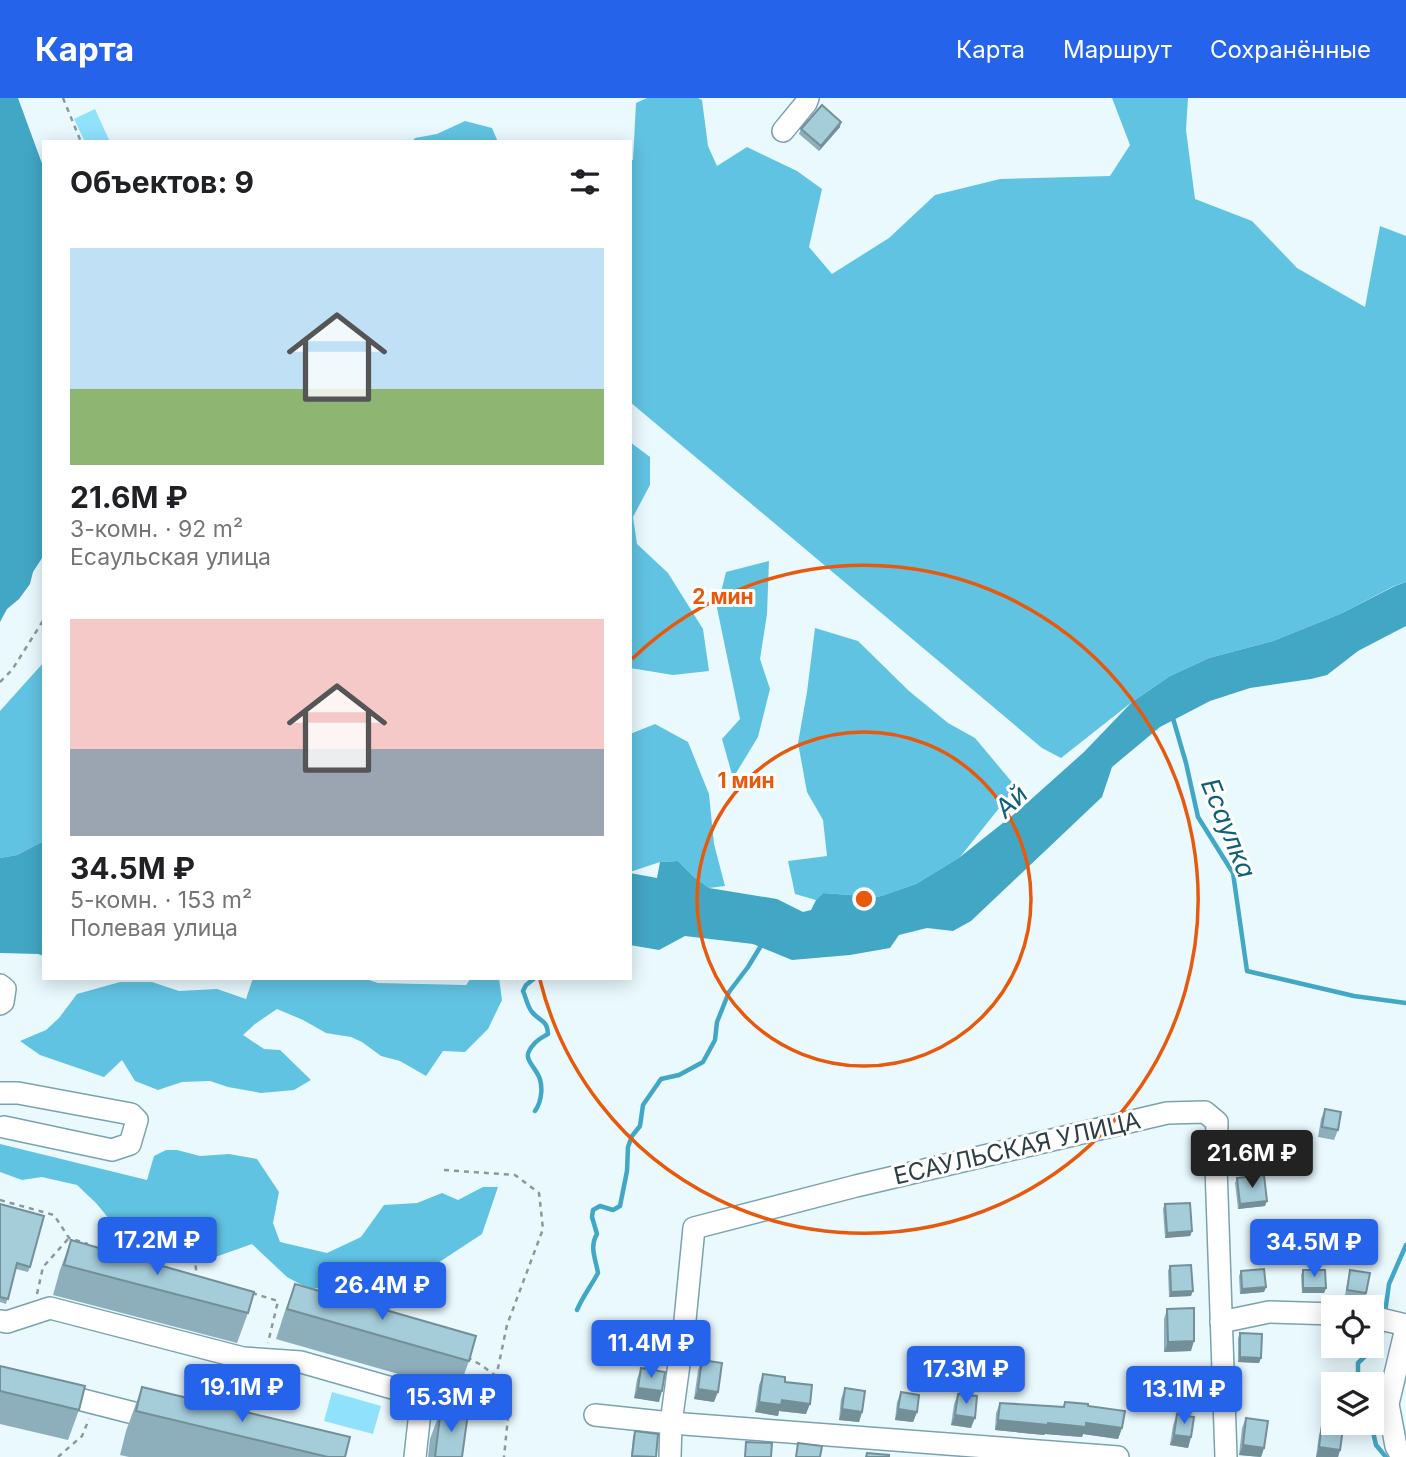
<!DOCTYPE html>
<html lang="ru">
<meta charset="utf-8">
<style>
:root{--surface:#fff;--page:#f6f6f6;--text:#202124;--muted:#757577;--accent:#2563eb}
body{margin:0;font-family:Inter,sans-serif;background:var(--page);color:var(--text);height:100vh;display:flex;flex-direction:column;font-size:26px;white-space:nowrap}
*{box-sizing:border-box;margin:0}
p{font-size:23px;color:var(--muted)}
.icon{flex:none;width:38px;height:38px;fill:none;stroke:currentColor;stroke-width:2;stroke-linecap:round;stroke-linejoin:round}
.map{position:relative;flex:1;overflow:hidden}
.panel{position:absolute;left:42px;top:42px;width:590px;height:840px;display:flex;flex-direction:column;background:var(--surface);border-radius:0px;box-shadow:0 4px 18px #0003}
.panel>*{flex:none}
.fabs{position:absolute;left:1321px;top:1197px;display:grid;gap:14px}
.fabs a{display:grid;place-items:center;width:63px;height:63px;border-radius:0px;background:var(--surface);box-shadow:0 4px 18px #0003;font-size:35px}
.price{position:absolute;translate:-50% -60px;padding:0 16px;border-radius:7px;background:var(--accent);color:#fff;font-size:23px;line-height:46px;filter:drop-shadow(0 2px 4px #0008)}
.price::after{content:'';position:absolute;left:50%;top:42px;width:21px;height:16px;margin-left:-10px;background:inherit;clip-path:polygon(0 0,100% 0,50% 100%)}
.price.on{background:#222;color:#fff}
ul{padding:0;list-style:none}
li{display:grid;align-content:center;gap:14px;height:371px;padding:0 28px}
li span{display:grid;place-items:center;height:217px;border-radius:0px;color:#555}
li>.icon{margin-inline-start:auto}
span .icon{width:126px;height:126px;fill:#fffc;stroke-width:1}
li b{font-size:30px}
h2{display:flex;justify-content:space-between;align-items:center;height:84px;padding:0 28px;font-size:30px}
header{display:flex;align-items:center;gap:42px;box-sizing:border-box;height:98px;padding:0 35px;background:var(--accent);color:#fff}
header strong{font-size:33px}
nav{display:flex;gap:38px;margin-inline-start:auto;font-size:24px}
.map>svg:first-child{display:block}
.green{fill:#90e1fc}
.forest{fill:#61c3e2}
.water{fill:#42a7c5}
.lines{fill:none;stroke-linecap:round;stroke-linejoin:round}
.stream{stroke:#42a7c5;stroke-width:4.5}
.minor-casing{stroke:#7ba2af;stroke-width:24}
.path{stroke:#89999e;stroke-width:2.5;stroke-dasharray:5 5;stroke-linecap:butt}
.minor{stroke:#fff;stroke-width:21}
.wall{fill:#8dafbb}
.shaded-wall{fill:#738f98}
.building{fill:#a4ccd9;stroke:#738f98;stroke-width:2}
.ring{fill:none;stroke:#e8590c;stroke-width:3.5}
.labels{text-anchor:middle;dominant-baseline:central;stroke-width:6;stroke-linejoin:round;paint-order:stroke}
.street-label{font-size:24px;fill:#2e3f44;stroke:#fff}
.water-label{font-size:26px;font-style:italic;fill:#106177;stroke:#fff}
.centre{fill:#e8590c;stroke:#fff;stroke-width:3.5}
.ring-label{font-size:21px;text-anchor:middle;font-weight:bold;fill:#e8590c;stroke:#fff;stroke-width:6;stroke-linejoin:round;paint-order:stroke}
</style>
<header>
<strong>Карта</strong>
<nav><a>Карта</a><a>Маршрут</a><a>Сохранённые</a></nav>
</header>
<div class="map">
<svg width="1406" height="1359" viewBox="0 0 1406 1359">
<rect width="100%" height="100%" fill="#e9f9fe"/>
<g class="green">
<path d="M 95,11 L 110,44 L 85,44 L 74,21 Z"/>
<path d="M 332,1294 L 381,1308 L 373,1336 L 324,1323 Z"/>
</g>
<g class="forest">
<path d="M 647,0 L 698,0 L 702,2 L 708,48 L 717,68 L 747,49 L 797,73 L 822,91 L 809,149 L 832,176 L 889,140 L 935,97 L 1000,81 L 1110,78 L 1130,47 L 1112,0 L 1188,0 L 1186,32 L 1195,101 L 1252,123 L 1297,170 L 1365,209 L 1380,128 L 1406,138 L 1406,484 L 1394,488 L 1340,516 L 1273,543 L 1209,560 L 1170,578 L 1132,604 L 1061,660 L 1042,650 L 630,304 L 630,62 L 633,62 L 636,5 Z"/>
<path d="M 465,23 L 492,30 L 498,44 L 412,44 L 415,40 L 437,36 Z"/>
<path d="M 630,344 L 650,359 L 650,387 L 633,419 L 637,446 L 668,475 L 703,531 L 709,573 L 673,577 L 630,570 Z"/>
<path d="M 769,463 L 767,516 L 760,561 L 770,591 L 758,639 L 733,680 L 722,641 L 740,621 L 717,510 L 726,474 Z"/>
<path d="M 815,530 L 858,543 L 909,593 L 948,625 L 975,640 L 1016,689 L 960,759 L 916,786 L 878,799 L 823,795 L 816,802 L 795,796 L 788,763 L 827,758 L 823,722 L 807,694 L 798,645 L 807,594 Z"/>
<path d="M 44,564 L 44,743 L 17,757 L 0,760 L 0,613 Z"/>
<path d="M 655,626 L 688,644 L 709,696 L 714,746 L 725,788 L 709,790 L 694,779 L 678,763 L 660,764 L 630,774 L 630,636 Z"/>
<path d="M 253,880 L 363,880 L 378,885 L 466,887 L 471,880 L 499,880 L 502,902 L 488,931 L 465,954 L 443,953 L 426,978 L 400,963 L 381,958 L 362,944 L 351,939 L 326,935 L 303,922 L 277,911 L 255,926 L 243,937 L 264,951 L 280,952 L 311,982 L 294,992 L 261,995 L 228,989 L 210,983 L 182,984 L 158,992 L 135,983 L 122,962 L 104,979 L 40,957 L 20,943 L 46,932 L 59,920 L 77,896 L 120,884 L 152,884 L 179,893 L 217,891 L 246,901 Z"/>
<path d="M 0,1046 L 147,1082 L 154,1058 L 166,1052 L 177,1052 L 200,1058 L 229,1056 L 257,1061 L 279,1094 L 273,1125 L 280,1144 L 327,1155 L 361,1139 L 384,1107 L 417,1105 L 442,1095 L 458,1102 L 483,1089 L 498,1089 L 482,1136 L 415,1180 L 309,1191 L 287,1179 L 252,1146 L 204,1163 L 178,1165 L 145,1153 L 124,1139 L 96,1105 L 77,1087 L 42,1079 L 22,1082 L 0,1074 Z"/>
</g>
<g class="water">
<path d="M 0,0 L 18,0 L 44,71 L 44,457 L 33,474 L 30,486 L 19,501 L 7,511 L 0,524 Z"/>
<path d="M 1406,484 L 1406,528 L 1358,553 L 1327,577 L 1311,581 L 1250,590 L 1210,603 L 1160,629 L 1112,669 L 1102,699 L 971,823 L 953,833 L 927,830 L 899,837 L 890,850 L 850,857 L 792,862 L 753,846 L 685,838 L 659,852 L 630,847 L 630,775 L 657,780 L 660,764 L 678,763 L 694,779 L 709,790 L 777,801 L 803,814 L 811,812 L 816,802 L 823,795 L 878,799 L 916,786 L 960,759 L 1018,713 L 1084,654 L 1132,604 L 1170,578 L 1209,560 L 1273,543 L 1340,516 L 1395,488 Z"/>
<path d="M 44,743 L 44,858 L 38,856 L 0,855 L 0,760 L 17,757 Z"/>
</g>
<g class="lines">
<g class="stream">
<path d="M 1172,617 L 1186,665 L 1198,719 L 1233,775 L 1247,873 L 1354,898 L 1406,905"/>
<path d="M 535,1013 C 542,1003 544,986 537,975 C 530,963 522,959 534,946 C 538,941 543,939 548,936 C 547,921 540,924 532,914 C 527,908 526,899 523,893 L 526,887 L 535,880"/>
<path d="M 577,1212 C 583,1198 591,1188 598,1175 C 596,1162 589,1149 597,1136 L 592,1119 L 593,1112 L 600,1108 L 613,1112 L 620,1108 L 627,1073 L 628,1049 L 632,1038 L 640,1028 L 643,1007 L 661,981 L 679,977 L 703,964 L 715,942 L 717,924 L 729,894 L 748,869 L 762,846"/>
<path d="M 1385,1215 L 1389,1186 L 1406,1147"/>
<path d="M 1358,1286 L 1358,1265 L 1381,1243 L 1383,1227"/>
<path d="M 1371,1325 L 1376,1347 L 1386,1359"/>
</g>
<g class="minor-casing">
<g id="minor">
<path d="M 783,33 L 806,5 L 808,0"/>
<path d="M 0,887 L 5,891 L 3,904 L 0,906"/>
<path d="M 0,995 L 18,995 L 131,1016 L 137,1022 L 130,1046 L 112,1052 L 4,1029"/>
<path d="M 1372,1219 L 1406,1227"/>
<path d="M 0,1223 L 7,1224 L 50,1210 L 243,1260 L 301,1264 L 399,1292 L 421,1305 L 415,1359"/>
<path d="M 1221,1224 L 1269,1214 L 1334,1216"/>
<path d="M 0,1281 L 161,1322"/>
<path d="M 595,1317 L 671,1325 L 1118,1359"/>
<path d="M 670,1359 L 671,1325 L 685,1222 L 694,1130 L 856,1088 L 1167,1015 L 1205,1014 L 1217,1024 L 1216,1069 L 1226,1359"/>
<path d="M 1402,1359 L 1396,1348 L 1388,1306 L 1406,1230"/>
</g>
</g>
<g class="path">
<path d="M 63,0 L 81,44"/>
<path d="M 0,584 L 12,572 L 44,521"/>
<path d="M 444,1072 L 515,1077 L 539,1095 L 543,1131 L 507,1227 L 489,1313"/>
<path d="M 0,1102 L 54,1117 L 69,1140 L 88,1146"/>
<path d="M 185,1151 L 195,1163 L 197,1179"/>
<path d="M 252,1195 L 278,1203 L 268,1245"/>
<path d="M 37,1196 L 43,1169 L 69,1140"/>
<path d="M 467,1259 L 481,1267 L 496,1278"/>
<path d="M 438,1306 L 489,1313 L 508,1319 L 504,1359"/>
<path d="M 58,1359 L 82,1338 L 89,1321"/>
</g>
<use href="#minor" class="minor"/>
</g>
<g class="wall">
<path d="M 840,29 L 819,53 L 799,36 L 801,31 Z"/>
<path d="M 1325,1011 L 1338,1032 L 1334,1042 L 1318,1039 L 1321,1021 Z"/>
<path d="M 1237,1080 L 1265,1108 L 1238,1111 L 1235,1085 Z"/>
<path d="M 0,1106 L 30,1169 L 28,1174 L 16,1171 L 6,1206 L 0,1204 Z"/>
<path d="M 1165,1106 L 1192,1133 L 1190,1138 L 1165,1140 L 1163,1111 Z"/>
<path d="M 71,1142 L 248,1215 L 237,1245 L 53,1197 L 60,1172 Z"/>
<path d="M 1170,1168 L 1191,1198 L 1169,1199 L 1168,1173 Z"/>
<path d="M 1303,1172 L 1326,1190 L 1324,1195 L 1302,1195 L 1301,1177 Z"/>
<path d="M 1350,1172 L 1366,1195 L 1364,1201 L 1345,1197 Z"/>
<path d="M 1241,1173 L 1266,1189 L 1264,1194 L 1240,1196 L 1239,1178 Z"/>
<path d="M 295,1186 L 469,1263 L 458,1293 L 276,1241 L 284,1216 Z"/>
<path d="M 1167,1211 L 1191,1253 L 1164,1254 L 1164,1221 Z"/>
<path d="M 1240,1235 L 1261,1260 L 1259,1265 L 1238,1264 L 1238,1240 Z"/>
<path d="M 702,1262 L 714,1304 L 694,1301 L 698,1272 Z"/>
<path d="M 0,1268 L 79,1312 L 68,1342 L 0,1326 Z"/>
<path d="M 641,1270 L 659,1304 L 634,1300 L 637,1281 Z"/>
<path d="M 763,1276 L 785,1284 L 806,1316 L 779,1313 L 778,1318 L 755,1314 L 759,1287 Z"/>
<path d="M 142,1289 L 345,1359 L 129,1359 L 120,1357 L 126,1333 Z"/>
<path d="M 845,1290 L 862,1314 L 859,1324 L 839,1322 L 841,1301 Z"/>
<path d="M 901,1294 L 917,1314 L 913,1324 L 895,1322 L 897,1304 Z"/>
<path d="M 958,1296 L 971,1330 L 951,1327 L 954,1306 Z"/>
<path d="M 1065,1304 L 1088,1308 L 1122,1330 L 1118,1341 L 1083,1336 L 1082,1339 L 1045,1336 L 1044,1337 L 995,1332 L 996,1315 L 1000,1305 L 1063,1309 Z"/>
<path d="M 441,1311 L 462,1359 L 428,1359 L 430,1341 Z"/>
<path d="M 1177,1316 L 1191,1339 L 1188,1350 L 1170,1347 L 1173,1327 Z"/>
<path d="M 1246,1320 L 1264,1350 L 1261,1359 L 1239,1357 L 1242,1330 Z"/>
<path d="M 1322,1327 L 1340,1352 L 1338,1359 L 1316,1359 L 1319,1337 Z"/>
<path d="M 635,1333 L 656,1359 L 631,1359 L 633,1339 Z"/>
</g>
<g class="shaded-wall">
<path d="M 841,24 L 840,29 L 819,53 L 821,48 Z"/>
<path d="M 1267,1103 L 1265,1108 L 1238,1111 L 1240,1106 Z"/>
<path d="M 1192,1133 L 1190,1138 L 1165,1140 L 1167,1135 Z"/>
<path d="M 1266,1189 L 1264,1194 L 1240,1196 L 1242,1191 Z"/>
<path d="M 1303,1190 L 1326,1190 L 1324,1195 L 1302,1195 Z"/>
<path d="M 1193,1193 L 1191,1198 L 1169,1199 L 1171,1194 Z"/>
<path d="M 1194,1243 L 1191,1253 L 1164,1254 L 1168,1244 Z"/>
<path d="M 1240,1259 L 1261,1260 L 1259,1265 L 1238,1264 Z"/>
<path d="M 638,1290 L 662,1293 L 659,1304 L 634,1300 Z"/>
<path d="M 698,1291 L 718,1294 L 714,1304 L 694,1301 Z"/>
<path d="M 782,1302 L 810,1306 L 806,1316 L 779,1313 L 778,1318 L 755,1314 L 759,1304 Z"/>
<path d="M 842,1311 L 862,1314 L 859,1324 L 839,1322 Z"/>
<path d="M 898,1311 L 917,1314 L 913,1324 L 895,1322 Z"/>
<path d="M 955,1317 L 975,1320 L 971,1330 L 951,1327 Z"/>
<path d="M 998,1322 L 1048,1325 L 1086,1325 L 1122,1330 L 1118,1341 L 1083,1336 L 1082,1339 L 1045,1336 L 1044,1337 L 995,1332 Z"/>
<path d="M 1174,1337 L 1191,1339 L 1188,1350 L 1170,1347 Z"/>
<path d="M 1243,1347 L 1264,1350 L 1261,1359 L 1239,1357 Z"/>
<path d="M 1319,1349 L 1340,1352 L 1338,1359 L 1316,1359 Z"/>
</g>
<g class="building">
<path d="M 822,7 L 841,24 L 821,48 L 801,31 Z"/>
<path d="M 1325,1011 L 1341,1014 L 1338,1032 L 1322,1029 Z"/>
<path d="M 1264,1077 L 1267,1103 L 1240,1106 L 1237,1080 Z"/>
<path d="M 1190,1105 L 1192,1133 L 1167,1135 L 1165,1106 Z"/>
<path d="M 0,1106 L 44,1118 L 30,1169 L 17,1165 L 8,1201 L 0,1199 Z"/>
<path d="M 71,1142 L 254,1194 L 248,1215 L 64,1167 Z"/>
<path d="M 1191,1167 L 1193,1193 L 1171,1194 L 1170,1168 Z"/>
<path d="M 1264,1171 L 1266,1189 L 1242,1191 L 1241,1173 Z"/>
<path d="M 1303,1172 L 1325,1172 L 1326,1190 L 1303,1190 Z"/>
<path d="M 1350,1172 L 1370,1175 L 1366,1195 L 1347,1192 Z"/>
<path d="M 295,1186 L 476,1238 L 469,1263 L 287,1211 Z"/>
<path d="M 1194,1210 L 1194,1243 L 1168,1244 L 1167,1211 Z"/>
<path d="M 1240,1235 L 1262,1236 L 1261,1260 L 1240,1259 Z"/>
<path d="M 702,1262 L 722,1265 L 718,1294 L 698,1291 Z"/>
<path d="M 0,1268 L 85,1288 L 79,1312 L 0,1293 Z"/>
<path d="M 641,1270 L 665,1274 L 662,1293 L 638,1290 Z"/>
<path d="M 763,1276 L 785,1279 L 785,1284 L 812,1287 L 810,1306 L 782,1302 L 781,1307 L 759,1304 Z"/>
<path d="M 142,1289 L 350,1339 L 345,1359 L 328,1359 L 136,1313 Z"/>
<path d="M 845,1290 L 865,1293 L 862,1314 L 842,1311 Z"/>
<path d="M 901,1294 L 919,1297 L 917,1314 L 898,1311 Z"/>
<path d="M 958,1296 L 977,1298 L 975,1320 L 955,1317 Z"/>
<path d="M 1065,1304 L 1088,1306 L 1088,1308 L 1125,1313 L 1122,1330 L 1086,1325 L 1086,1329 L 1048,1325 L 1048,1327 L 998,1322 L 1000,1305 L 1064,1309 Z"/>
<path d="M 441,1311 L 468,1315 L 462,1359 L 435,1359 Z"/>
<path d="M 1177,1316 L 1194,1319 L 1191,1339 L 1174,1337 Z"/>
<path d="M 1246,1320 L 1268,1323 L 1264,1350 L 1243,1347 Z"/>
<path d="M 1322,1327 L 1343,1330 L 1340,1352 L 1319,1349 Z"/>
<path d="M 635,1333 L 658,1336 L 656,1359 L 632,1358 Z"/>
<path d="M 746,1344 L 772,1345 L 771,1359 L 745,1359 Z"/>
<path d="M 798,1345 L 822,1348 L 820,1359 L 796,1359 Z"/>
<path d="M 867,1355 L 889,1357 L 889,1359 L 866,1359 Z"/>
</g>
<g class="ring">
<circle cx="864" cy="801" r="167"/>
<path d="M632 561A334 334 0 1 1 540 882"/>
</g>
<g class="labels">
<g class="street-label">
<text transform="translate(1017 1050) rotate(-13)">ЕСАУЛЬСКАЯ УЛИЦА</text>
</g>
<g class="water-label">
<text transform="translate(1011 703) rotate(-44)">Ай</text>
<text transform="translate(1229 730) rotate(68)">Есаулка</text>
</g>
</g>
<circle cx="864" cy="801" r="10" class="centre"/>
<g class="ring-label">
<text x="723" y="506">2 мин</text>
<text x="746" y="690">1 мин</text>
</g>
</svg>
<div class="fabs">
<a><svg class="icon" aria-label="locate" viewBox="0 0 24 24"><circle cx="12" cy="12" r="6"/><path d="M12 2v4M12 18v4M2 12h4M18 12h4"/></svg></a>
<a><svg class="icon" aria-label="layers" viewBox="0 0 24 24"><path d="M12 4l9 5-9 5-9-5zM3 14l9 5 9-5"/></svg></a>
</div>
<b class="price on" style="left:1252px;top:1092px">21.6M ₽</b>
<b class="price" style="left:157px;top:1179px">17.2M ₽</b>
<b class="price" style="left:1314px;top:1181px">34.5M ₽</b>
<b class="price" style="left:382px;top:1224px">26.4M ₽</b>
<b class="price" style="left:651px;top:1282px">11.4M ₽</b>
<b class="price" style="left:966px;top:1308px">17.3M ₽</b>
<b class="price" style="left:242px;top:1326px">19.1M ₽</b>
<b class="price" style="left:1184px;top:1328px">13.1M ₽</b>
<b class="price" style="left:451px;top:1336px">15.3M ₽</b>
<section class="panel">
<h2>Объектов: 9<svg class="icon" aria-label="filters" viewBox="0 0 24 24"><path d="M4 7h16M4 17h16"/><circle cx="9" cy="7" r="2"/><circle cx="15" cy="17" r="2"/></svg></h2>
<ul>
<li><span style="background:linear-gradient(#bfe0f5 65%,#8fb573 0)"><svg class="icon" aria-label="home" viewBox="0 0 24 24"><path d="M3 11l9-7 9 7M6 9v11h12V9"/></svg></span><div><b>21.6M ₽</b><p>3-комн. · 92 m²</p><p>Есаульская улица</p></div></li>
<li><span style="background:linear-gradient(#f6c9c9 60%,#9aa5b1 0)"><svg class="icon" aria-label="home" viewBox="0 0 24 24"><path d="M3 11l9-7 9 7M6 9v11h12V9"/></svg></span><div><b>34.5M ₽</b><p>5-комн. · 153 m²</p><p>Полевая улица</p></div></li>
</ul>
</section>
</div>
